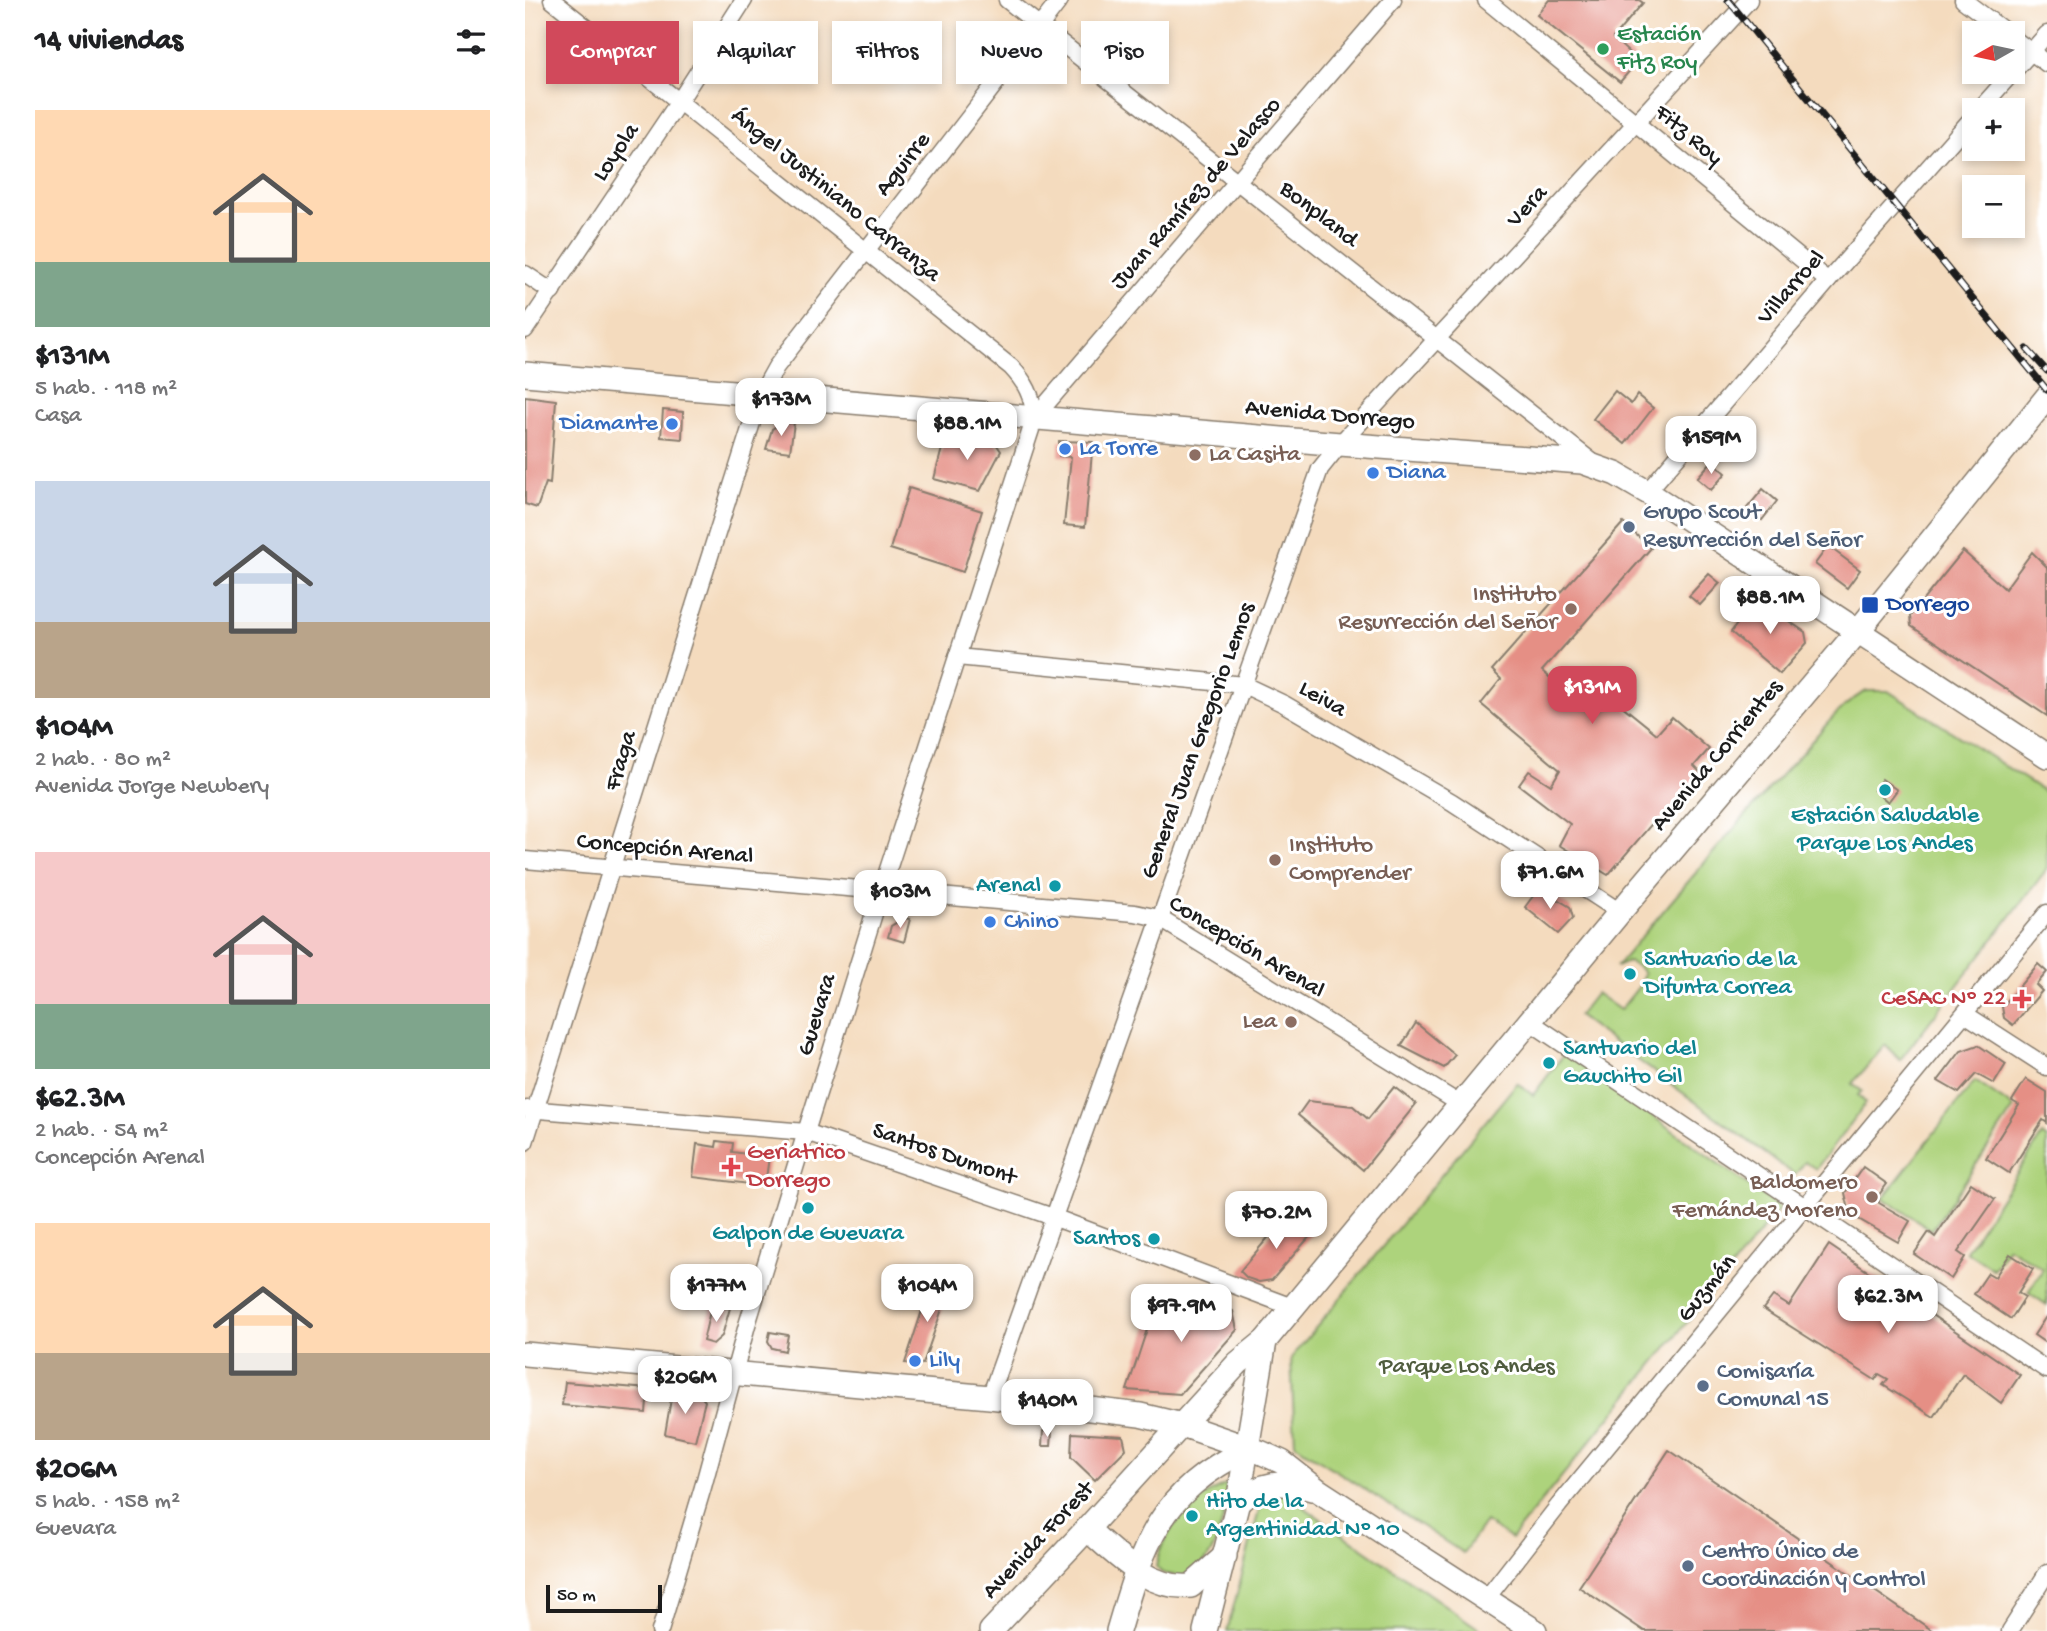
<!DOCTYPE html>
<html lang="es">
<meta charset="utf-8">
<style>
:root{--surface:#fff;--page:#f6f6f6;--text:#202124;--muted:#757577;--accent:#d1495b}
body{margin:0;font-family:"Gochi Hand",sans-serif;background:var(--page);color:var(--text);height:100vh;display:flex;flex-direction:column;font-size:26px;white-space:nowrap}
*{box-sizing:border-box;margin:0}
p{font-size:23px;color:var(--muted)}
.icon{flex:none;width:38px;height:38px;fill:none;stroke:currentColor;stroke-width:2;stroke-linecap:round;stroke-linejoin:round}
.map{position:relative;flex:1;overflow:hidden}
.side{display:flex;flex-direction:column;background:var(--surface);width:525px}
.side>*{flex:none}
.guide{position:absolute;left:21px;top:21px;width:665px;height:63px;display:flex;gap:14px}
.needle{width:46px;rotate:261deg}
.tools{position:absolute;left:1437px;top:21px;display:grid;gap:14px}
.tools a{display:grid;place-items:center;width:63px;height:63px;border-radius:0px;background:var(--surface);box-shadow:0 4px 10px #0003;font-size:35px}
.scale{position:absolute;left:21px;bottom:18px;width:116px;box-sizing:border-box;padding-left:7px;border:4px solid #1c1c1c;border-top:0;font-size:19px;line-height:24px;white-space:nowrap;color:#1c1c1c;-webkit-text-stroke:5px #fff;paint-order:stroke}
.price{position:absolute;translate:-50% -60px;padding:0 16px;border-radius:14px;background:#fff;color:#222;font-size:23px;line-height:46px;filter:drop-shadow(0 2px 4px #0008)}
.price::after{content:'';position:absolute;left:50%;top:42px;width:21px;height:16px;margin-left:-10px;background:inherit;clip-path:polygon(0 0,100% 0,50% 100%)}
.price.selected{background:var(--accent);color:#fff}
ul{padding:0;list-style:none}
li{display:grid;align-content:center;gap:14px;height:371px;padding:0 35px}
li span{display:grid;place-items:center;height:217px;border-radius:0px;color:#555}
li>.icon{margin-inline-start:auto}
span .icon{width:126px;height:126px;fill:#fffc;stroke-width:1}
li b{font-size:30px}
h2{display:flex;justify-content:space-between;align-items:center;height:84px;padding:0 35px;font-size:30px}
.tag{padding:0 24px;border-radius:0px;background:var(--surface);box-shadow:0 4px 10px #0003;font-size:24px;line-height:63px}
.tag.selected{background:var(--accent);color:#fff}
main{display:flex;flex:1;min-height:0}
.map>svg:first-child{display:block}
.green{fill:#add37c;stroke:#64784c;stroke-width:2}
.building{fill:#e58f85}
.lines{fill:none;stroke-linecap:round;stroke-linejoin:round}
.minor-casing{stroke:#887c6d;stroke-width:19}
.secondary-casing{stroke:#887c6d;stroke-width:26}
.minor{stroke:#fff;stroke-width:16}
.secondary{stroke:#fff;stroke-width:23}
.rail-casing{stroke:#1c1c1c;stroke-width:7}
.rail{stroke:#fff;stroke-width:4.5;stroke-dasharray:13;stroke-linecap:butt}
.leisure-dot{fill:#2e9e5b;stroke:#fff;stroke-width:2.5}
.shop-dot{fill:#3f7fe0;stroke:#fff;stroke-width:2.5}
.education-dot{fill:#8d6e63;stroke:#fff;stroke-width:2.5}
.service-dot{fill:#5c6f8a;stroke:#fff;stroke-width:2.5}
.transit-dot{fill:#1a4fb4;stroke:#fff;stroke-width:2.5}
.culture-dot{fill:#0f9aa8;stroke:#fff;stroke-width:2.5}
.health-dot{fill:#e0444e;stroke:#fff;stroke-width:2.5}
.labels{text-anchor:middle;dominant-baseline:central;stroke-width:6;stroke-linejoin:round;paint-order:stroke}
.leisure-label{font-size:24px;fill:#27864d;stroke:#fff;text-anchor:start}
.street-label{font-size:24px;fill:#1c1c1c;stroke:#fff}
.shop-label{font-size:24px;fill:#366cbe;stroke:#fff;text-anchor:start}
.education-label{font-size:24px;fill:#785e54;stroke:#fff;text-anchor:end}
.service-label{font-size:24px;fill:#4e5e75;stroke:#fff;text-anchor:start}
.transit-label{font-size:24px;fill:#164399;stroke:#fff;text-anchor:start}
.culture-label{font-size:24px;fill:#0d838f;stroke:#fff;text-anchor:start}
.health-label{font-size:24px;fill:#be3a42;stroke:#fff;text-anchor:end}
.park-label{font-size:24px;fill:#4f5c3e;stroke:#fff}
</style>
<main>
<section class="side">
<h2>14 viviendas<svg class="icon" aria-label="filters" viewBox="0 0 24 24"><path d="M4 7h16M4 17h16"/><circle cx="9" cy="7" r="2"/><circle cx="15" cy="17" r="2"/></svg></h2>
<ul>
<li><span style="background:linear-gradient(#ffd9b3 70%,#7fa58c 0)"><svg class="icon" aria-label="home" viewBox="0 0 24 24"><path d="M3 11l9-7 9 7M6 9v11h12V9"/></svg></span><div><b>$131M</b><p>5 hab. · 118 m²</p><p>Casa</p></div></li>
<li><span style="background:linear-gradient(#c9d6e8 65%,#b9a48a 0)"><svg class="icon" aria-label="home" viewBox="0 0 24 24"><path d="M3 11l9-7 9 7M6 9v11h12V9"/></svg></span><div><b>$104M</b><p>2 hab. · 80 m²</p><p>Avenida Jorge Newbery</p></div></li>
<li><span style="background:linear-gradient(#f6c9c9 70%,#7fa58c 0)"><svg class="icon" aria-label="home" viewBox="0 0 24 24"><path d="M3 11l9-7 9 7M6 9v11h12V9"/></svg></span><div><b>$62.3M</b><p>2 hab. · 54 m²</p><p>Concepción Arenal</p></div></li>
<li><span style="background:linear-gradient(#ffd9b3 60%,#b9a48a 0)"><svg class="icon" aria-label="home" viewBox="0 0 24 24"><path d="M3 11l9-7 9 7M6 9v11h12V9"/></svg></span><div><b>$206M</b><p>5 hab. · 158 m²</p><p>Guevara</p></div></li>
</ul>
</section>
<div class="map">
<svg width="1522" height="1631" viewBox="0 0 1522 1631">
<rect width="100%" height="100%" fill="#fff"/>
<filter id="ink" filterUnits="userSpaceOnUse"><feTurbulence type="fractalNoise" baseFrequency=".0143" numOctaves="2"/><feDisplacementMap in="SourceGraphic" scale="14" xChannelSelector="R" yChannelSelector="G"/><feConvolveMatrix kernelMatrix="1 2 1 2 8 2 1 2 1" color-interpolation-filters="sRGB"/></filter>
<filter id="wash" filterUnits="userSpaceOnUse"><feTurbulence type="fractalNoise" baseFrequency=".00686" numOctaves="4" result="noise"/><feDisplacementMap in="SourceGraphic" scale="28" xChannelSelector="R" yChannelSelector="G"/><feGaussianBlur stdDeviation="1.57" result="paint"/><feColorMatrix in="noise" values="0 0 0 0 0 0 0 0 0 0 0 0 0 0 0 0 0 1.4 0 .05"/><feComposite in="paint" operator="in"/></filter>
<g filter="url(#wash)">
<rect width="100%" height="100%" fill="#f4dbbe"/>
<g class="green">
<path d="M 1342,691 L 1363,691 L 1522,793 L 1522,869 L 1375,1060 L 1360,1045 L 1327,1084 L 1337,1091 L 1333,1095 L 1341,1103 L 1291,1169 L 1280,1162 L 1270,1175 L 1053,1016 L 1071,993 L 1095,1010 L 1115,985 L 1119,973 L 1112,966 L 1103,962 L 1091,967 C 1151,896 1210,825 1273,757 C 1291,737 1318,701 1342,691 Z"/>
<path d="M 1040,1053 L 1255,1208 L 986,1539 L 960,1522 L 938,1553 L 770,1444 L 766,1358 L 992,1083 L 1008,1095 Z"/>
<path d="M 1450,1081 L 1489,1108 L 1407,1230 L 1358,1198 Z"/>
<path d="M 1517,1135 L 1522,1139 L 1522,1305 L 1503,1292 L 1518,1269 L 1483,1247 L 1468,1269 L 1441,1251 Z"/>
<path d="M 702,1484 C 705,1502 692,1549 679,1563 C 675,1568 668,1573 663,1578 L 637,1573 L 631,1567 C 637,1530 668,1498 702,1484 Z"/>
<path d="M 760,1494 L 957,1631 L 702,1631 L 735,1507 L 745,1496 Z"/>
</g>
<g id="blocks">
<g class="building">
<path d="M 1024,0 L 1114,0 L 1118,3 L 1088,38 L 1113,61 L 1095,82 L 1012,15 Z"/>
<path d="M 1090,391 L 1106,404 L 1112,395 L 1128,408 L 1100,444 L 1068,419 Z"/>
<path d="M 0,396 L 31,400 L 25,484 L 21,483 L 12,508 L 0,504 Z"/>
<path d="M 138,410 L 158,412 L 157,439 L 136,437 Z"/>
<path d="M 257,423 L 269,423 L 265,452 L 241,449 L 247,429 Z"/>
<path d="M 420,437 L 469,441 L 476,451 L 455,491 L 409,479 Z"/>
<path d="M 534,441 L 568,442 L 560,527 L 539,525 L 546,457 L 534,456 Z"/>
<path d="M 1187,461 L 1201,473 L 1186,490 L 1172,478 Z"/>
<path d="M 384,488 L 457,511 L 438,572 L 365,549 Z"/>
<path d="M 1238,489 L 1252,501 L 1237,520 L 1222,508 Z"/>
<path d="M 1098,523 L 1126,548 L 1017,671 L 1049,698 L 1065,680 L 1132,734 L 1147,717 L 1184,749 L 1169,766 L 1176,773 L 1134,823 L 1130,820 L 1083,875 L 1034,845 L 1045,824 L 994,785 L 1004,771 L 1026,785 L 1035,770 L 956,704 L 976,679 L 967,670 Z"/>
<path d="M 1303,546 L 1335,570 L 1322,588 L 1290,564 Z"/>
<path d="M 1438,551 L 1480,589 L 1507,552 L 1522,567 L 1522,716 L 1386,626 L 1385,616 Z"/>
<path d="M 1184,574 L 1195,583 L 1175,605 L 1164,596 Z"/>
<path d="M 1231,599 L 1280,632 L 1282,643 L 1255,674 L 1206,632 Z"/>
<path d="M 1357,779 L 1372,790 L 1363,802 L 1349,790 Z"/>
<path d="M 1014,888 L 1045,907 L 1048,918 L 1033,934 L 1000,907 Z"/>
<path d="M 379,918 L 385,919 L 379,942 L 363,937 L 366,926 Z"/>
<path d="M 1513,964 L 1522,972 L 1511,985 L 1517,991 L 1488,1025 L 1479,1018 L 1477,1007 Z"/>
<path d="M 891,1023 L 930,1055 L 919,1068 L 876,1046 Z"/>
<path d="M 1453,1045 L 1481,1064 L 1469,1084 L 1451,1074 L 1434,1093 L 1413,1081 L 1436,1051 Z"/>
<path d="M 1501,1079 L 1522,1092 L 1522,1123 L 1518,1120 L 1484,1173 L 1461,1158 L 1494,1105 L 1487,1101 Z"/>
<path d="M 869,1087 L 891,1104 L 838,1170 L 773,1115 L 783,1101 L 828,1106 L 843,1119 Z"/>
<path d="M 192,1141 L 208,1143 L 207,1152 L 244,1157 L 240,1186 L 168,1177 L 172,1144 L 191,1147 Z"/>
<path d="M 1338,1167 L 1362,1184 L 1353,1196 L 1354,1203 L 1385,1221 L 1373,1242 L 1325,1214 L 1320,1193 Z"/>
<path d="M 1446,1183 L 1470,1199 L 1433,1252 L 1440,1257 L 1426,1279 L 1389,1254 L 1404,1232 L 1410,1237 Z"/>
<path d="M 762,1215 L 786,1235 L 747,1280 L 734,1282 L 722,1278 L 715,1271 Z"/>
<path d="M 1304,1245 L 1495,1375 L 1476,1403 L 1438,1374 L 1409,1417 L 1358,1385 L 1363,1379 L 1354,1374 L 1350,1380 L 1238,1309 L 1248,1296 L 1264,1306 Z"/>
<path d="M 1485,1254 L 1508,1269 L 1493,1293 L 1500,1297 L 1486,1319 L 1449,1294 L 1463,1273 L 1470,1277 Z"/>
<path d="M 406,1283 L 424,1289 L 398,1364 L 380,1363 Z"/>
<path d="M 650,1291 L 708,1311 L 712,1330 L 655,1394 L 602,1390 L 628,1311 L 641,1315 Z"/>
<path d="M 186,1307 L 205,1308 L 197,1336 L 188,1344 L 178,1341 Z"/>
<path d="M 1522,1315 L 1522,1344 L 1509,1335 Z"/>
<path d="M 245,1332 L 263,1335 L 260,1351 L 247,1348 L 243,1341 Z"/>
<path d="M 40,1382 L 123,1389 L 121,1413 L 37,1405 Z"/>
<path d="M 147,1393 L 175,1395 L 180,1401 L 170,1441 L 140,1434 Z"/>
<path d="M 518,1431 L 527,1432 L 526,1446 L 517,1446 Z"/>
<path d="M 547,1433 L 598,1436 L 601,1449 L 570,1480 L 546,1457 Z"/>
<path d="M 1144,1450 L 1408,1631 L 1119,1631 L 1054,1587 Z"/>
</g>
</g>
</g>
<g filter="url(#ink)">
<use href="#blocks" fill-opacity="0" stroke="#887c6d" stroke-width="2"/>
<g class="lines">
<g class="minor-casing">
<g id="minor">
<path d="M 27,0 L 486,367 C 501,383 507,395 510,417"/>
<path d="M 482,0 L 1070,464"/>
<path d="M 961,0 L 1303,281"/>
<path d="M 1438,0 L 1482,33"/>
<path d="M 1488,38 L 1522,64"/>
<path d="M 1454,110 L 1522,34"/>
<path d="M 0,274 L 27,292"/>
<path d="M 0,330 L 155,100 L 219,0"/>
<path d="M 1122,492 L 1303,281 L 1449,116"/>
<path d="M 432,657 L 719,685 L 759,704 L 927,802 L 1095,912"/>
<path d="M 0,860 L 610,913 L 634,918 L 935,1104"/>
<path d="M 1440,1014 L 1522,1067"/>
<path d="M 1004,1021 L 1522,1370"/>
<path d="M 2,1109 L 281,1132 L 528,1217 L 767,1307"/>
<path d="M 0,1142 L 236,394 L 251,367 L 535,0"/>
<path d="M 465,1397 L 795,469 L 815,444 L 1224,0"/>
<path d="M 961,1599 L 1034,1505 L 1522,913"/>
<path d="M 135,1631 L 178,1487 L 222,1325 L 281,1132 L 356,891 L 510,417 L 868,0"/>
<path d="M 1485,1631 L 1522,1573"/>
</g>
</g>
<g class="secondary-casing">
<g id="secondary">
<path d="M 0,374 L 815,444 L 1057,462 L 1091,474 L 1122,492 L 1522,756"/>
<path d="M 0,1354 L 465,1397 L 615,1415 L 657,1425 L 735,1452 L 757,1462 L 794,1491 L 1010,1631"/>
<path d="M 713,1502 C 737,1482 758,1480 787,1489"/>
<path d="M 562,1529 C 592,1555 624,1590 666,1586 L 700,1556"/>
<path d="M 466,1631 L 562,1529 L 713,1363 L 740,1341 L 1095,912 L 1333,631 L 1522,397"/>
<path d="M 593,1631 C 619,1542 634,1493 722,1449"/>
<path d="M 680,1631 L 713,1502 L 740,1341"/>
</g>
</g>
<use href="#minor" class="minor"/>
<use href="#secondary" class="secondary"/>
<g class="rail-casing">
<g id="rail">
<path d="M 1203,0 L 1522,390"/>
<path d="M 1502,349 L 1522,371"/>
</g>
</g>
<use href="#rail" class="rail"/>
</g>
</g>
<circle class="leisure-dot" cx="1078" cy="49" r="7"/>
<g class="shop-dot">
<circle cx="147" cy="424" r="7"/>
<circle cx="540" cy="449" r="7"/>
<circle cx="848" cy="473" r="7"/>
<circle cx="465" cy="922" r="7"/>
<circle cx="390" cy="1361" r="7"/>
</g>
<g class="education-dot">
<circle cx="670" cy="455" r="7"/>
<circle cx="1046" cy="609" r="7"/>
<circle cx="750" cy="860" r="7"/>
<circle cx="766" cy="1022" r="7"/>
<circle cx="1347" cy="1197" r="7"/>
</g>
<g class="service-dot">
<circle cx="1104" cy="527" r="7"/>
<circle cx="1178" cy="1386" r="7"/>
<circle cx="1163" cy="1566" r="7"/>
</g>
<rect class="transit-dot" x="1336" y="596" width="18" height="18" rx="3.5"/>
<g class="culture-dot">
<circle cx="1360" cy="790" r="7"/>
<circle cx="530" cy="886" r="7"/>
<circle cx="1105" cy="974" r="7"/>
<circle cx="1024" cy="1063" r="7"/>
<circle cx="283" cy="1208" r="7"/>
<circle cx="629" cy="1239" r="7"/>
<circle cx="667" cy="1516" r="7"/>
</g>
<g class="health-dot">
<path d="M1493.5 988.5h7v7h7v7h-7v7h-7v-7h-7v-7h7z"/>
<path d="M202.5 1156.5h7v7h7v7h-7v7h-7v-7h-7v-7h7z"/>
</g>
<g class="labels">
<g class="leisure-label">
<text x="1092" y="35">Estación<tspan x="1092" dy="28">Fitz Roy</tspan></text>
</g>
<g class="street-label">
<text transform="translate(1163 136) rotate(40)">Fitz Roy</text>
<text transform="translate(92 153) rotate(-56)">Loyola</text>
<text transform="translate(379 165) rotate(-52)">Aguirre</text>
<text transform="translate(672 194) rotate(-49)">Juan Ramírez de Velasco</text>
<text transform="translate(310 196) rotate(39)">Ángel Justiniano Carranza</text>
<text transform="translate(1003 207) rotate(-47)">Vera</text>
<text transform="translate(793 215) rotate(38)">Bonpland</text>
<text transform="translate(1267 288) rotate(-49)">Villarroel</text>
<text transform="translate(805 416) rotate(5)">Avenida Dorrego</text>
<text transform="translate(797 700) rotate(30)">Leiva</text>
<text transform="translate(674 741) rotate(-70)">General Juan Gregorio Lemos</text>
<text transform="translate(1193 756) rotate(-50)">Avenida Corrientes</text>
<text transform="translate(97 761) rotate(-73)">Fraga</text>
<text transform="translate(140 850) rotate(5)">Concepción Arenal</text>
<text transform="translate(721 948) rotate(31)">Concepción Arenal</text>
<text transform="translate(293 1015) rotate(-73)">Guevara</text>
<text transform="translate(419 1155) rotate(19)">Santos Dumont</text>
<text transform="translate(1183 1289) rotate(-51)">Guzmán</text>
<text transform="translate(514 1541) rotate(-47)">Avenida Forest</text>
</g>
<g class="shop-label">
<text x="133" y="424" text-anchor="end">Diamante</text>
<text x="554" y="449">La Torre</text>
<text x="862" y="473">Diana</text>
<text x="479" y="922">Chino</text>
<text x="404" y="1361">Lily</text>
</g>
<g class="education-label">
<text x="684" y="455" text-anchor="start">La Casita</text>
<text x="1032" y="595">Instituto<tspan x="1032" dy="28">Resurrección del Señor</tspan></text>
<text x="764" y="846" text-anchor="start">Instituto<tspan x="764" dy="28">Comprender</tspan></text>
<text x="752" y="1022">Lea</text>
<text x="1333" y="1183">Baldomero<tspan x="1333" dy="28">Fernández Moreno</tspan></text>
</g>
<g class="service-label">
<text x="1118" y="513">Grupo Scout<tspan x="1118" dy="28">Resurrección del Señor</tspan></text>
<text x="1192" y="1372">Comisaría<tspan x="1192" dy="28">Comunal 15</tspan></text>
<text x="1177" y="1552">Centro Único de<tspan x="1177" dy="28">Coordinación y Control</tspan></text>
</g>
<g class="transit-label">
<text x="1361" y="605">Dorrego</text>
</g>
<g class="culture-label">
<text x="1360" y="816" text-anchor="middle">Estación Saludable<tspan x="1360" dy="28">Parque Los Andes</tspan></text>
<text x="516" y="886" text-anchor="end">Arenal</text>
<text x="1119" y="960">Santuario de la<tspan x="1119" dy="28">Difunta Correa</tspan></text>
<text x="1038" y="1049">Santuario del<tspan x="1038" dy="28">Gauchito Gil</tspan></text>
<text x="283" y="1234" text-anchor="middle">Galpon de Guevara</text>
<text x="615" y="1239" text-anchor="end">Santos</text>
<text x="681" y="1502">Hito de la<tspan x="681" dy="28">Argentinidad Nº 10</tspan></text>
</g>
<g class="health-label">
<text x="1481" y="999">CeSAC Nº 22</text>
<text x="222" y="1153" text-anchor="start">Geriatrico<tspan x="222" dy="28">Dorrego</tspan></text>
</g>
<g class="park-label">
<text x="942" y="1367">Parque Los Andes</text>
</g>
</g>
</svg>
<div class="tools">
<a><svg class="needle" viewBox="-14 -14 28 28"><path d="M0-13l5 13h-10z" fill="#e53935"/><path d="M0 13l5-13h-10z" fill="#757577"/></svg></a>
<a>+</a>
<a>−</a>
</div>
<div class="scale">50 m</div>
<b class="price" style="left:256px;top:438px">$173M</b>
<b class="price" style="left:442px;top:462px">$88.1M</b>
<b class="price" style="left:1186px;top:476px">$159M</b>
<b class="price" style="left:1245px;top:636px">$88.1M</b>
<b class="price selected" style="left:1067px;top:726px">$131M</b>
<b class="price" style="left:1025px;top:911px">$71.6M</b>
<b class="price" style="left:375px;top:930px">$103M</b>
<b class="price" style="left:751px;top:1251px">$70.2M</b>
<b class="price" style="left:191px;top:1324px">$177M</b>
<b class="price" style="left:402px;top:1324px">$104M</b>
<b class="price" style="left:1363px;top:1335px">$62.3M</b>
<b class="price" style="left:656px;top:1344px">$97.9M</b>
<b class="price" style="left:160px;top:1416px">$206M</b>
<b class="price" style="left:522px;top:1439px">$140M</b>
<div class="guide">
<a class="tag selected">Comprar</a>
<a class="tag">Alquilar</a>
<a class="tag">Filtros</a>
<a class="tag">Nuevo</a>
<a class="tag">Piso</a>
</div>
</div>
</main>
